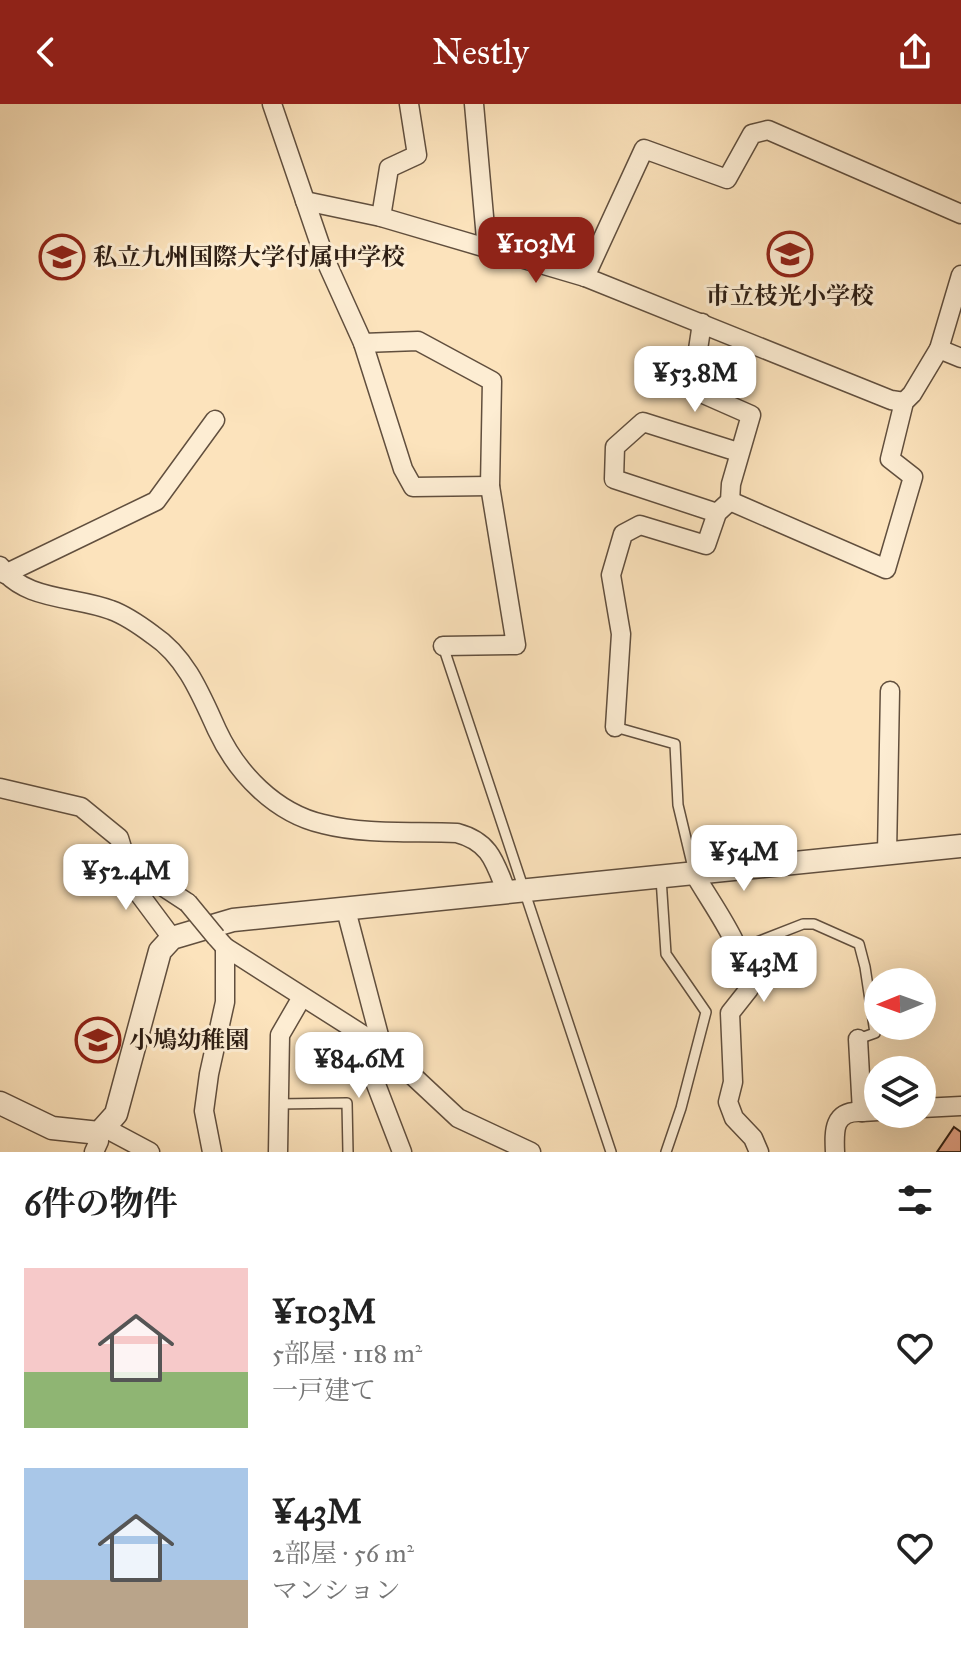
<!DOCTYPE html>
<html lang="ja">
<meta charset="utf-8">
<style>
:root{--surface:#fff;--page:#f6f6f6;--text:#222;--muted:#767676;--accent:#8f2418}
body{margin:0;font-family:"IM FELL Great Primer","Noto Serif JP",serif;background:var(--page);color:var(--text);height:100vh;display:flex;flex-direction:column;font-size:30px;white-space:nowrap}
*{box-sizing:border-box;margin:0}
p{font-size:26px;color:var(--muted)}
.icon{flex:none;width:44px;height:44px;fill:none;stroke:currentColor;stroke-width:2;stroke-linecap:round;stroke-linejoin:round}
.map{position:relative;height:1048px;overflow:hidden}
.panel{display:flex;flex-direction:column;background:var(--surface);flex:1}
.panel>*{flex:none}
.needle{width:52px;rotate:269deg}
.tools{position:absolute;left:864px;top:864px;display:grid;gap:16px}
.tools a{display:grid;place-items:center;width:72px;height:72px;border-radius:50%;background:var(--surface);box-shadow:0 8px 32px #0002;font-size:40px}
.price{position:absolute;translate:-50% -68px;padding:0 18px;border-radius:16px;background:#fff;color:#222;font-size:26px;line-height:52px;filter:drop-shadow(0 2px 4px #0008)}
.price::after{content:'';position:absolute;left:50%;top:48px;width:24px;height:18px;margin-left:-12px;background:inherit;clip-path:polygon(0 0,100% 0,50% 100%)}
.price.on{background:var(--accent);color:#fff}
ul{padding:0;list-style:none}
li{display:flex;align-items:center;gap:24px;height:200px;padding:0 24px}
li span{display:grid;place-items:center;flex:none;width:224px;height:160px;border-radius:0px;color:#555}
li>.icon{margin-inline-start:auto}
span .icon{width:96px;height:96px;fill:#fffc;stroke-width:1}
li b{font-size:34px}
h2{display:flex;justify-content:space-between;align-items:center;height:96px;padding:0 24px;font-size:34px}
header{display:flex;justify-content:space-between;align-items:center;height:104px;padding:0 24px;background:var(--accent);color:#fff;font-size:36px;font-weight:600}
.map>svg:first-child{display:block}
.building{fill:#edaa8f;stroke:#2d1e14;stroke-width:2}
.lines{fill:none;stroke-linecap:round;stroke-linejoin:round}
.service-casing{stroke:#614f3e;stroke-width:12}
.minor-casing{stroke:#614f3e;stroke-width:21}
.tertiary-casing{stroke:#614f3e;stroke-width:25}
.service{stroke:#fdedd3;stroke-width:9}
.minor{stroke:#fdedd3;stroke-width:18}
.tertiary{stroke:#fdedd3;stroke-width:22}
.minor-bridge-casing{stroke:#614f3e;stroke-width:21;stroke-linecap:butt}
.minor-bridge{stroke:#fdedd3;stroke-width:18}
.labels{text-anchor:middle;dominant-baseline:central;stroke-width:6;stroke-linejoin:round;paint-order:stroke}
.poi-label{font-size:24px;font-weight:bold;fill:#2d1e14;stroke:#fdedd3;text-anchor:start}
</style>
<header><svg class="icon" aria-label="back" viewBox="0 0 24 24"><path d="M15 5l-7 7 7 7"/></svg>Nestly<svg class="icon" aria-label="share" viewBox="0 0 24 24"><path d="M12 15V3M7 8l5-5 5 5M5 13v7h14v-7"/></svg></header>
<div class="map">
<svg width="961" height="1048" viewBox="0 0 961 1048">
<rect width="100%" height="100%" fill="#fce3bc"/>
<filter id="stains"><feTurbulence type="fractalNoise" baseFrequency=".0025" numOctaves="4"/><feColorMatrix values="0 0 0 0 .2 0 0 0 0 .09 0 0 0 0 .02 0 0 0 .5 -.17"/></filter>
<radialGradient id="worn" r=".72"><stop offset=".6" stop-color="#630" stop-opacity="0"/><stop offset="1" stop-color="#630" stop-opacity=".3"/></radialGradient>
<path class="building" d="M 954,1023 L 961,1028 L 961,1048 L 937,1048 Z"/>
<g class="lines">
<g class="service-casing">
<g id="service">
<path d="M 443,542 L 611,1048"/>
<path d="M 615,623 L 675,640 L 678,701 L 694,768"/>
<path d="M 661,774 L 666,850 L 706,908 L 681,1004 L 666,1048"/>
<path d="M 739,845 L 803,820 L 814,820 L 859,840 L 865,863 L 875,929 L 858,935"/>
<path d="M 277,1000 L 347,999 L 348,1048"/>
</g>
</g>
<g class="minor-casing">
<g id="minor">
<path d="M 272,0 L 325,155 L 363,239 L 403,365 L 413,383 L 490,382"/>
<path d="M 474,0 L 487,146"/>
<path d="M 305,97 L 381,113 L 585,173 L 891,296 L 904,298"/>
<path d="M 381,113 L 389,64 L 417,51 L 409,0"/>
<path d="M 585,173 L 644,45 L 727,75 L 752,30 L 768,26 L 961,110"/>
<path d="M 363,239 L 418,237 L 492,277 L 490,382 L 516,541 L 443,542"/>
<path d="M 939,245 L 961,254"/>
<path d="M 730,397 L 886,465 L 913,373 L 890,355 L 904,298 L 912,290 L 939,245 L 961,171"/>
<path d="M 717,409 L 614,375 L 615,343 L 643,318 L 738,348"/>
<path d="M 0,462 C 24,497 75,492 111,506 C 125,511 141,522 153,531 C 186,553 201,591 217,626 C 237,669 275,709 323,720 C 366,731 414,727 457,729 C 491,738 495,759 507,789"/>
<path d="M 5,470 L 156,397 L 215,316"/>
<path d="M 615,623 L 621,530 L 611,471 L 623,430 L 640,421 L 706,441 L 717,409 L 730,397 L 731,380 L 751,311 L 692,285 L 702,219"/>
<path d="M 0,684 L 81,703 L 119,734 L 134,783 L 172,834"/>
<path d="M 887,750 L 890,587"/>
<path d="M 127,759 L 188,799"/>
<path d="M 695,771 C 716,807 744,842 749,885 L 730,909 L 733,978 L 728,998 L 734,1014 L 753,1034 L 759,1048"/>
<path d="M 346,806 L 382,943 L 372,970 L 402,1048"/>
<path d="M 216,833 L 225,843 L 382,943 L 458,1014 L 531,1048"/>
<path d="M 858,935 L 862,1008 L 878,1007"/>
<path d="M 922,1004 L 961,1002"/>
<path d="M 105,1024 L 150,1048"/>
<path d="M 94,1048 L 99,1037 L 99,1029"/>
<path d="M 212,1048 L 204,1007 L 209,970 L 225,898 L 225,843"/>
<path d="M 278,1048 L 280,931 L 302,893"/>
<path d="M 835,1048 C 834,1027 833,1006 862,1008"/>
</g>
</g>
<g class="tertiary-casing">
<path id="tertiary" d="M 0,999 L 52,1024 L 99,1029 L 116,1010 L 160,847 L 172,834 L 233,816 L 961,742"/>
</g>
<use href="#service" class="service"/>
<use href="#minor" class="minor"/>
<use href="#tertiary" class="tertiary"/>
<g class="minor-bridge-casing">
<path id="minor-bridge" d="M 188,799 L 216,833"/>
</g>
<use href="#minor-bridge" class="minor-bridge"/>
</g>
<defs>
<g id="school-ring" transform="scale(2.3)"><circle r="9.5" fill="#fdedd3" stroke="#8f2418" stroke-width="1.5"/><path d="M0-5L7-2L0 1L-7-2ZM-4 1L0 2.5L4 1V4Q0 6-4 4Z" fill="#8f2418"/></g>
</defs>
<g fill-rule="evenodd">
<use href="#school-ring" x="790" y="150"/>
<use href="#school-ring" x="62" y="153"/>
<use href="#school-ring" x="98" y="936"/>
</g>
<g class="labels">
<g class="poi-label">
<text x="93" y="153">私立九州国際大学付属中学校</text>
<text x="790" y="192" text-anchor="middle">市立枝光小学校</text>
<text x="129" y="936">小鳩幼稚園</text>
</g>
</g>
<rect width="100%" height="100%" filter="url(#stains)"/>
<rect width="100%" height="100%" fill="url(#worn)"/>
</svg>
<div class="tools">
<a><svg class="needle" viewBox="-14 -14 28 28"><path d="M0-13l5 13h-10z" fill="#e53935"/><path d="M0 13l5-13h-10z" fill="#767676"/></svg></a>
<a><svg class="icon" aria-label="layers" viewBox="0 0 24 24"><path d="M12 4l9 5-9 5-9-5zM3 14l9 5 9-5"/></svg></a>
</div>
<b class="price on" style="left:536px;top:181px">¥103M</b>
<b class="price" style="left:695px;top:310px">¥53.8M</b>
<b class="price" style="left:744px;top:789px">¥54M</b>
<b class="price" style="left:126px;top:808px">¥52.4M</b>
<b class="price" style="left:764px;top:900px">¥43M</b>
<b class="price" style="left:359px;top:996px">¥84.6M</b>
</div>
<section class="panel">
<h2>6件の物件<svg class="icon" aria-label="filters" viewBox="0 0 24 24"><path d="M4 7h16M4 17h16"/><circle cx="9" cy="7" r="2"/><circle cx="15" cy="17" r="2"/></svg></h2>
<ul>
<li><span style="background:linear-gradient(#f6c9c9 65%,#8fb573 0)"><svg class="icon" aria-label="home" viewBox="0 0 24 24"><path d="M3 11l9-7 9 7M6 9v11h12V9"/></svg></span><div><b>¥103M</b><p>5部屋 · 118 m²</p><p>一戸建て</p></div><svg class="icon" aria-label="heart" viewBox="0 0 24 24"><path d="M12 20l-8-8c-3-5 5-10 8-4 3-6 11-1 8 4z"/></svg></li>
<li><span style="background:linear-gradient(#a9c7e8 70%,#b9a48a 0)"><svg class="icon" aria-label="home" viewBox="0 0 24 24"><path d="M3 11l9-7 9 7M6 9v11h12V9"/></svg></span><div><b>¥43M</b><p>2部屋 · 56 m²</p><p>マンション</p></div><svg class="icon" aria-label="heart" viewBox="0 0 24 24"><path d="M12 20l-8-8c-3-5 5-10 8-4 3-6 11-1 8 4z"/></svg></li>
</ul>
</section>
